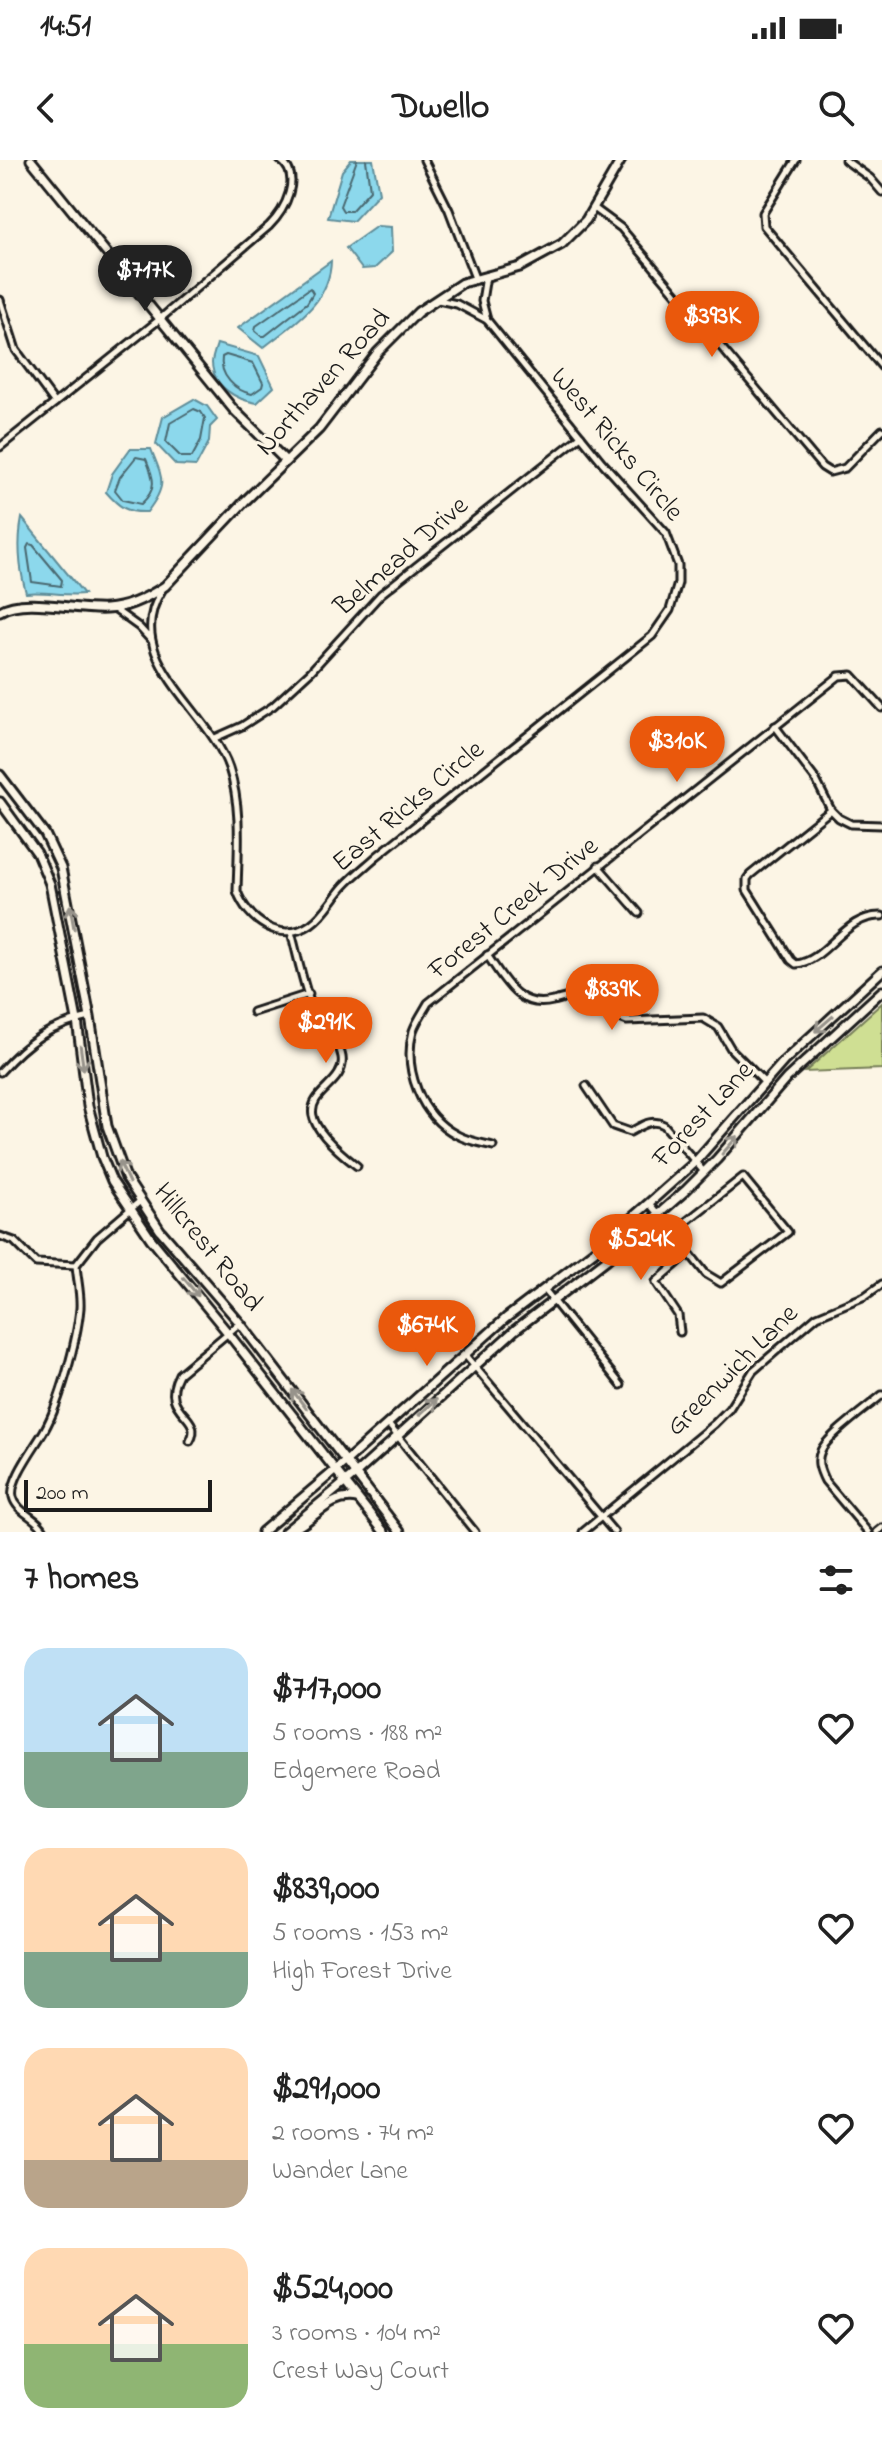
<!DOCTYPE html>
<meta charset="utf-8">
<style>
:root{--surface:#fff;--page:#f2f2f2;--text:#222;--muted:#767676;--accent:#ea580c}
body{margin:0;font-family:"Indie Flower",sans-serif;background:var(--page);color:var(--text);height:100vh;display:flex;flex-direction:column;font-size:30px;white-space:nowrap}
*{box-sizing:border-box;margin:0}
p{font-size:26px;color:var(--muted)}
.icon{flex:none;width:44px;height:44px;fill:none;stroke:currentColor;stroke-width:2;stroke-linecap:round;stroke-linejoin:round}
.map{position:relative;height:1372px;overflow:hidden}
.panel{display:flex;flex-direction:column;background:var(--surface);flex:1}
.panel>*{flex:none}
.scale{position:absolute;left:24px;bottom:20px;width:188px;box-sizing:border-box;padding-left:8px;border:4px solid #1c1c1c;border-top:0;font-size:22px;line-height:28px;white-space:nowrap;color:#1c1c1c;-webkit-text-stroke:6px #fcf5e5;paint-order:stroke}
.price{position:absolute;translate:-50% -68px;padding:0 18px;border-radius:28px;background:var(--accent);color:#fff;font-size:26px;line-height:52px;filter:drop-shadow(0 2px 4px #0008)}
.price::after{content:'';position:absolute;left:50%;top:48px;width:24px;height:18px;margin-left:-12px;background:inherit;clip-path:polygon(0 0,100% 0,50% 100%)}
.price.active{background:#222;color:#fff}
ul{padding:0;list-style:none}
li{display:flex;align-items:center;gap:24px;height:200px;padding:0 24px}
li span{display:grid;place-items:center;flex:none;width:224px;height:160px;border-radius:24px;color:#555}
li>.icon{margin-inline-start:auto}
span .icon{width:96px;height:96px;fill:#fffc;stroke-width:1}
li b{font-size:34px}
h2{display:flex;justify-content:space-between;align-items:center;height:96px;padding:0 24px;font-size:34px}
.status{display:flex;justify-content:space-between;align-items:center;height:56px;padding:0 40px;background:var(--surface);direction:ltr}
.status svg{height:22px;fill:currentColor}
header{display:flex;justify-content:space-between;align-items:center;height:104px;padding:0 24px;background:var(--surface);font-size:36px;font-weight:700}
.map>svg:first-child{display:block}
.green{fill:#cfdf93;stroke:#767e58;stroke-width:2}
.water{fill:#8cd8ec;stroke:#5f8d99;stroke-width:2}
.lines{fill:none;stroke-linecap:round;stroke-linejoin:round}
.shore{stroke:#49676f;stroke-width:2}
.street-casing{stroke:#1c1c1c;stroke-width:11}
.secondary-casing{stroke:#1c1c1c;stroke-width:13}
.street{stroke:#fcf5e5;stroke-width:5}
.secondary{stroke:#fcf5e5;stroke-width:7}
.oneway{stroke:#97938b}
.labels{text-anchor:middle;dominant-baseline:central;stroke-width:6;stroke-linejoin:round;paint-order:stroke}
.street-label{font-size:28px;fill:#1c1c1c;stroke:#fcf5e5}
</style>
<div class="status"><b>14:51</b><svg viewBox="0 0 49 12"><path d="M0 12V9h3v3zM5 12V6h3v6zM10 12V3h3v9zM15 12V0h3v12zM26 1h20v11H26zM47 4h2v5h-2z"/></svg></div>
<header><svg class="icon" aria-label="back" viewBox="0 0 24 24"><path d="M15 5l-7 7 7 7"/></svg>Dwello<svg class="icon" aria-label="search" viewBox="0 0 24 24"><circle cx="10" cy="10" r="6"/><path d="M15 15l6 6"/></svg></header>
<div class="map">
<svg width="882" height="1372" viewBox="0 0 882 1372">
<rect width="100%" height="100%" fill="#fcf5e5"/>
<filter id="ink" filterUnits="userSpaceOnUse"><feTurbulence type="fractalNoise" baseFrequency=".0125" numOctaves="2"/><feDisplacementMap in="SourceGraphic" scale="16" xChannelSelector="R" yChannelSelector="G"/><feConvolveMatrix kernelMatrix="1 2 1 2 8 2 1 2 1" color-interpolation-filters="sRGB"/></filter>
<g filter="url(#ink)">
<path class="green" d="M 882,843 L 882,909 L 805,912 Z"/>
<g class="water">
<path d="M 351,0 L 373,0 L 379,33 L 353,61 L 328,58 L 342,11 Z"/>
<path d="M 377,66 L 391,67 L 392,92 L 375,108 L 362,109 L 346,88 Z"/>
<path d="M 331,101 C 330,143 293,164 263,188 L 238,168 Z"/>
<path d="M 217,184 L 259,196 L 274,227 L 257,243 C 237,240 213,227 212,203 C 212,198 215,190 217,184 Z"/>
<path d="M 194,239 L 207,246 L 217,260 L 210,267 L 209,282 L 196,306 L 176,305 L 156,284 L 163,257 Z"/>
<path d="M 130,289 L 151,289 C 163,319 168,325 147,352 C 127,353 119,347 106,332 L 112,314 Z"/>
<path d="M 22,358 L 84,434 C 64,436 45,431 26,433 C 19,407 17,384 22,358 Z"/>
</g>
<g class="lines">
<g class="shore">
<path d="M 357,0 L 340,46 L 343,51 L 351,51 L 370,30 L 366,0"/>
<path d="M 310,128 L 313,133 L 307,143 L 265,176 L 261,176 L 255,171 L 256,166 Z"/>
<path d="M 226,195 L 253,203 L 263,223 L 262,227 L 252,234 C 235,231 219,215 222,197 Z"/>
<path d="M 194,249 L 201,252 L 205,258 L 201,280 L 192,297 L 181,297 L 166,282 L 170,263 Z"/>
<path d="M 136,297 L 146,299 C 154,318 158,329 141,344 L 123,340 L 115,330 L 120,317 Z"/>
<path d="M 29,384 L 33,385 L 62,420 L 61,426 L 32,422 L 27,388 Z"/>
</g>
<g class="street-casing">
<g id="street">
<path d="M 424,0 L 449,50 L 475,118"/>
<path d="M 796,0 L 763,53 L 764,66 L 882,207"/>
<path d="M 845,0 L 870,18 L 882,32"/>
<path d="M 594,48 L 621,68 L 822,307 L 830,312 L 845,308 L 882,270"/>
<path d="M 486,116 L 482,141 L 487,160"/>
<path d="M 0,140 L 16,190 L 55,243"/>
<path d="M 0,287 L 160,159 L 269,66 C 285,50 303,16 280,0"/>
<path d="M 162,430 C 119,498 209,549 229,608 C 242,647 238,690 237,731 C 247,760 281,785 311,764 C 325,754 333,738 344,726 C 354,715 366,706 377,696 L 652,476 L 670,450 L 678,423 L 678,405 L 666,373 L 602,302 L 487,160 L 457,144 L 438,140"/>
<path d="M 114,449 L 139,467 L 150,479"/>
<path d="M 775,566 L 816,620 L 831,650 L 839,658 L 851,664 L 882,665"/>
<path d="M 215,578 L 242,566 L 273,546 L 311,511 L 381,434 L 581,276"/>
<path d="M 831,650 L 750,715 L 747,719 L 747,730 L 791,800 L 796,804 C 828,801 844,754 882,756"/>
<path d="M 598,706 L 639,753"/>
<path d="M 291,772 C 298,797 303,825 313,850 C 320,866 339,879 342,897 C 348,937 263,933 357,1006"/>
<path d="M 487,795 C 504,819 518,850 553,841 C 562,839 574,834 584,836 C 600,839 610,856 627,861 L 703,858 L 718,867 L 731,889 L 764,922"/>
<path d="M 253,852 L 309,834"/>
<path d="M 0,912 C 28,881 49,866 90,857"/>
<path d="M 586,926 L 613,966 L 630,972 C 642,966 651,958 664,965 L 704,1012"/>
<path d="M 493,986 C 481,983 468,981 457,975 C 420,956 403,909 413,871 C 416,862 423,852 428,843 L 839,516 L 852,515 L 882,548"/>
<path d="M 649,1043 L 706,1114 L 721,1123 L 788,1072 L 743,1017 L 673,1072"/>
<path d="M 0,1076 L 14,1081 L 36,1103 L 76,1105"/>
<path d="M 544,1129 L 621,1225"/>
<path d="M 680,1172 L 678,1155 L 656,1122 L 689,1093"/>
<path d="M 465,1195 L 614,1372"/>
<path d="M 388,1264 L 475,1372"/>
<path d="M 190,1281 C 205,1254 158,1254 179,1214 L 240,1163"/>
<path d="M 45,1372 C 38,1357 17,1353 13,1337 C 9,1320 35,1287 44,1271 C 60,1243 77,1181 80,1148 C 81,1134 77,1119 76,1105 L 97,1078 L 139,1042"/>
<path d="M 583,1372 L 714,1264 L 729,1249 L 753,1211 L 817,1156 L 865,1136 L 882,1124"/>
<path d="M 868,1372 L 825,1321 C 820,1311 816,1301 821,1291 C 827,1276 868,1247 882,1235"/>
<path d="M 877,1372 L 882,1368"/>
</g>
</g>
<g class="secondary-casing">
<g id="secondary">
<path d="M 31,0 L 233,249 L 286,301"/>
<path d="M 0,451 C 24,436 77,451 106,449 C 127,448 147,438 165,426 L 245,341 L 319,269 L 378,192 L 418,152 L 462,123 L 520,107 L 562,84 L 586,60 L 621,0"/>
<path d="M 0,615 L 45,674 L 61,708 L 90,857 L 107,966 L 126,1018 L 160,1070 L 240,1163 L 400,1372"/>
<path d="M 0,642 L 37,693 L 50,724 L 77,860 L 88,946 L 102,997 L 112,1021 L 151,1079 L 228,1173 L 384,1372"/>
<path d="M 292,1370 C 316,1359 329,1334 357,1339"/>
<path d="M 262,1372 L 345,1302 L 506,1158 L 593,1092 L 649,1043 L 695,1002 L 784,901 L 882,811"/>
<path d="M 285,1372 L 360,1310 L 515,1170 L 606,1100 L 685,1031 L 717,999 L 787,918 L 882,831"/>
</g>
</g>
<use href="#street" class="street"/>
<use href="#secondary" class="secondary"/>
</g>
<defs><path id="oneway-shaft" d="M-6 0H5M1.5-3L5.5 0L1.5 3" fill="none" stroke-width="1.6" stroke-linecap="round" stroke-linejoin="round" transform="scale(2)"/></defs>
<g class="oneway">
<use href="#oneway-shaft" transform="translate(72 757) rotate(-100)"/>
<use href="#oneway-shaft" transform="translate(824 864) rotate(139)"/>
<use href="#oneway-shaft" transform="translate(82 898) rotate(82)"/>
<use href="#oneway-shaft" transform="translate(730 985) rotate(-49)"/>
<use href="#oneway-shaft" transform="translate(124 1012) rotate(-115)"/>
<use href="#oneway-shaft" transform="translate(191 1127) rotate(51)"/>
<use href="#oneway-shaft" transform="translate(299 1239) rotate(-127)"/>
<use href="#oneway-shaft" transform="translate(428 1247) rotate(-42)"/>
</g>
</g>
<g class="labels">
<g class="street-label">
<text transform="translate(324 223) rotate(-48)">Northaven Road</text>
<text transform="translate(616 285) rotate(50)">West Ricks Circle</text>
<text transform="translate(402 397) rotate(-41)">Belmead Drive</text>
<text transform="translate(409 647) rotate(-40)">East Ricks Circle</text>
<text transform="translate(514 749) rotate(-39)">Forest Creek Drive</text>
<text transform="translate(704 955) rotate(-47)">Forest Lane</text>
<text transform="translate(207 1088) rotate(51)">Hillcrest Road</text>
<text transform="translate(733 1211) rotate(-45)">Greenwich Lane</text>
</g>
</g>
</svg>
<div class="scale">200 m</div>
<b class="price active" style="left:145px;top:153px">$717K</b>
<b class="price" style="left:712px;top:199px">$393K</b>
<b class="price" style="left:677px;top:624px">$310K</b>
<b class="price" style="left:612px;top:872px">$839K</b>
<b class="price" style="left:326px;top:905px">$291K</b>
<b class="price" style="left:641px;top:1122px">$524K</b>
<b class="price" style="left:427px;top:1208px">$674K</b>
</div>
<section class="panel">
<h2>7 homes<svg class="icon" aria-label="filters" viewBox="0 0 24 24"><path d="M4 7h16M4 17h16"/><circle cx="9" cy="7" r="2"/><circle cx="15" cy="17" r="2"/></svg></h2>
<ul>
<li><span style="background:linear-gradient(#bfe0f5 65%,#7fa58c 0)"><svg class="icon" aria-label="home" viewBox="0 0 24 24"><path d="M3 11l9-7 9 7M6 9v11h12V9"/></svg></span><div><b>$717,000</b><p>5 rooms · 188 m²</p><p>Edgemere Road</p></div><svg class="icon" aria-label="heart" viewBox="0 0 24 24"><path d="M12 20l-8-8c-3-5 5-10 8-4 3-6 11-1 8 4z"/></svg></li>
<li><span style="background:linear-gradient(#ffd9b3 65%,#7fa58c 0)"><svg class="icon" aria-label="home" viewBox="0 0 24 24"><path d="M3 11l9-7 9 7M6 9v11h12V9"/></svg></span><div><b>$839,000</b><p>5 rooms · 153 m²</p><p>High Forest Drive</p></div><svg class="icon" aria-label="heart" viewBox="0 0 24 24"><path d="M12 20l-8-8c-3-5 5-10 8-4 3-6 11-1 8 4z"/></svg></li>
<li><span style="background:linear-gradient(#ffd9b3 70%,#b9a48a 0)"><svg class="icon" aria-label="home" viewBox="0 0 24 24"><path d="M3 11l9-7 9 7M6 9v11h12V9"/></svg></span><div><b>$291,000</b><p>2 rooms · 74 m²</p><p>Wander Lane</p></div><svg class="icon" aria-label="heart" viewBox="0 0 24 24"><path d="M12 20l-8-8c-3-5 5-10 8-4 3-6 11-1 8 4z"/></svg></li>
<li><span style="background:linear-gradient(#ffd9b3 60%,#8fb573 0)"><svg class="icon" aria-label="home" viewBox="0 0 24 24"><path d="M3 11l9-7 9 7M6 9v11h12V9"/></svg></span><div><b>$524,000</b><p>3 rooms · 104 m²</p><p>Crest Way Court</p></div><svg class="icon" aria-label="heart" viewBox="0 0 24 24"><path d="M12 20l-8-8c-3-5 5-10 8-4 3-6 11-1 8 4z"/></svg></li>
</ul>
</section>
